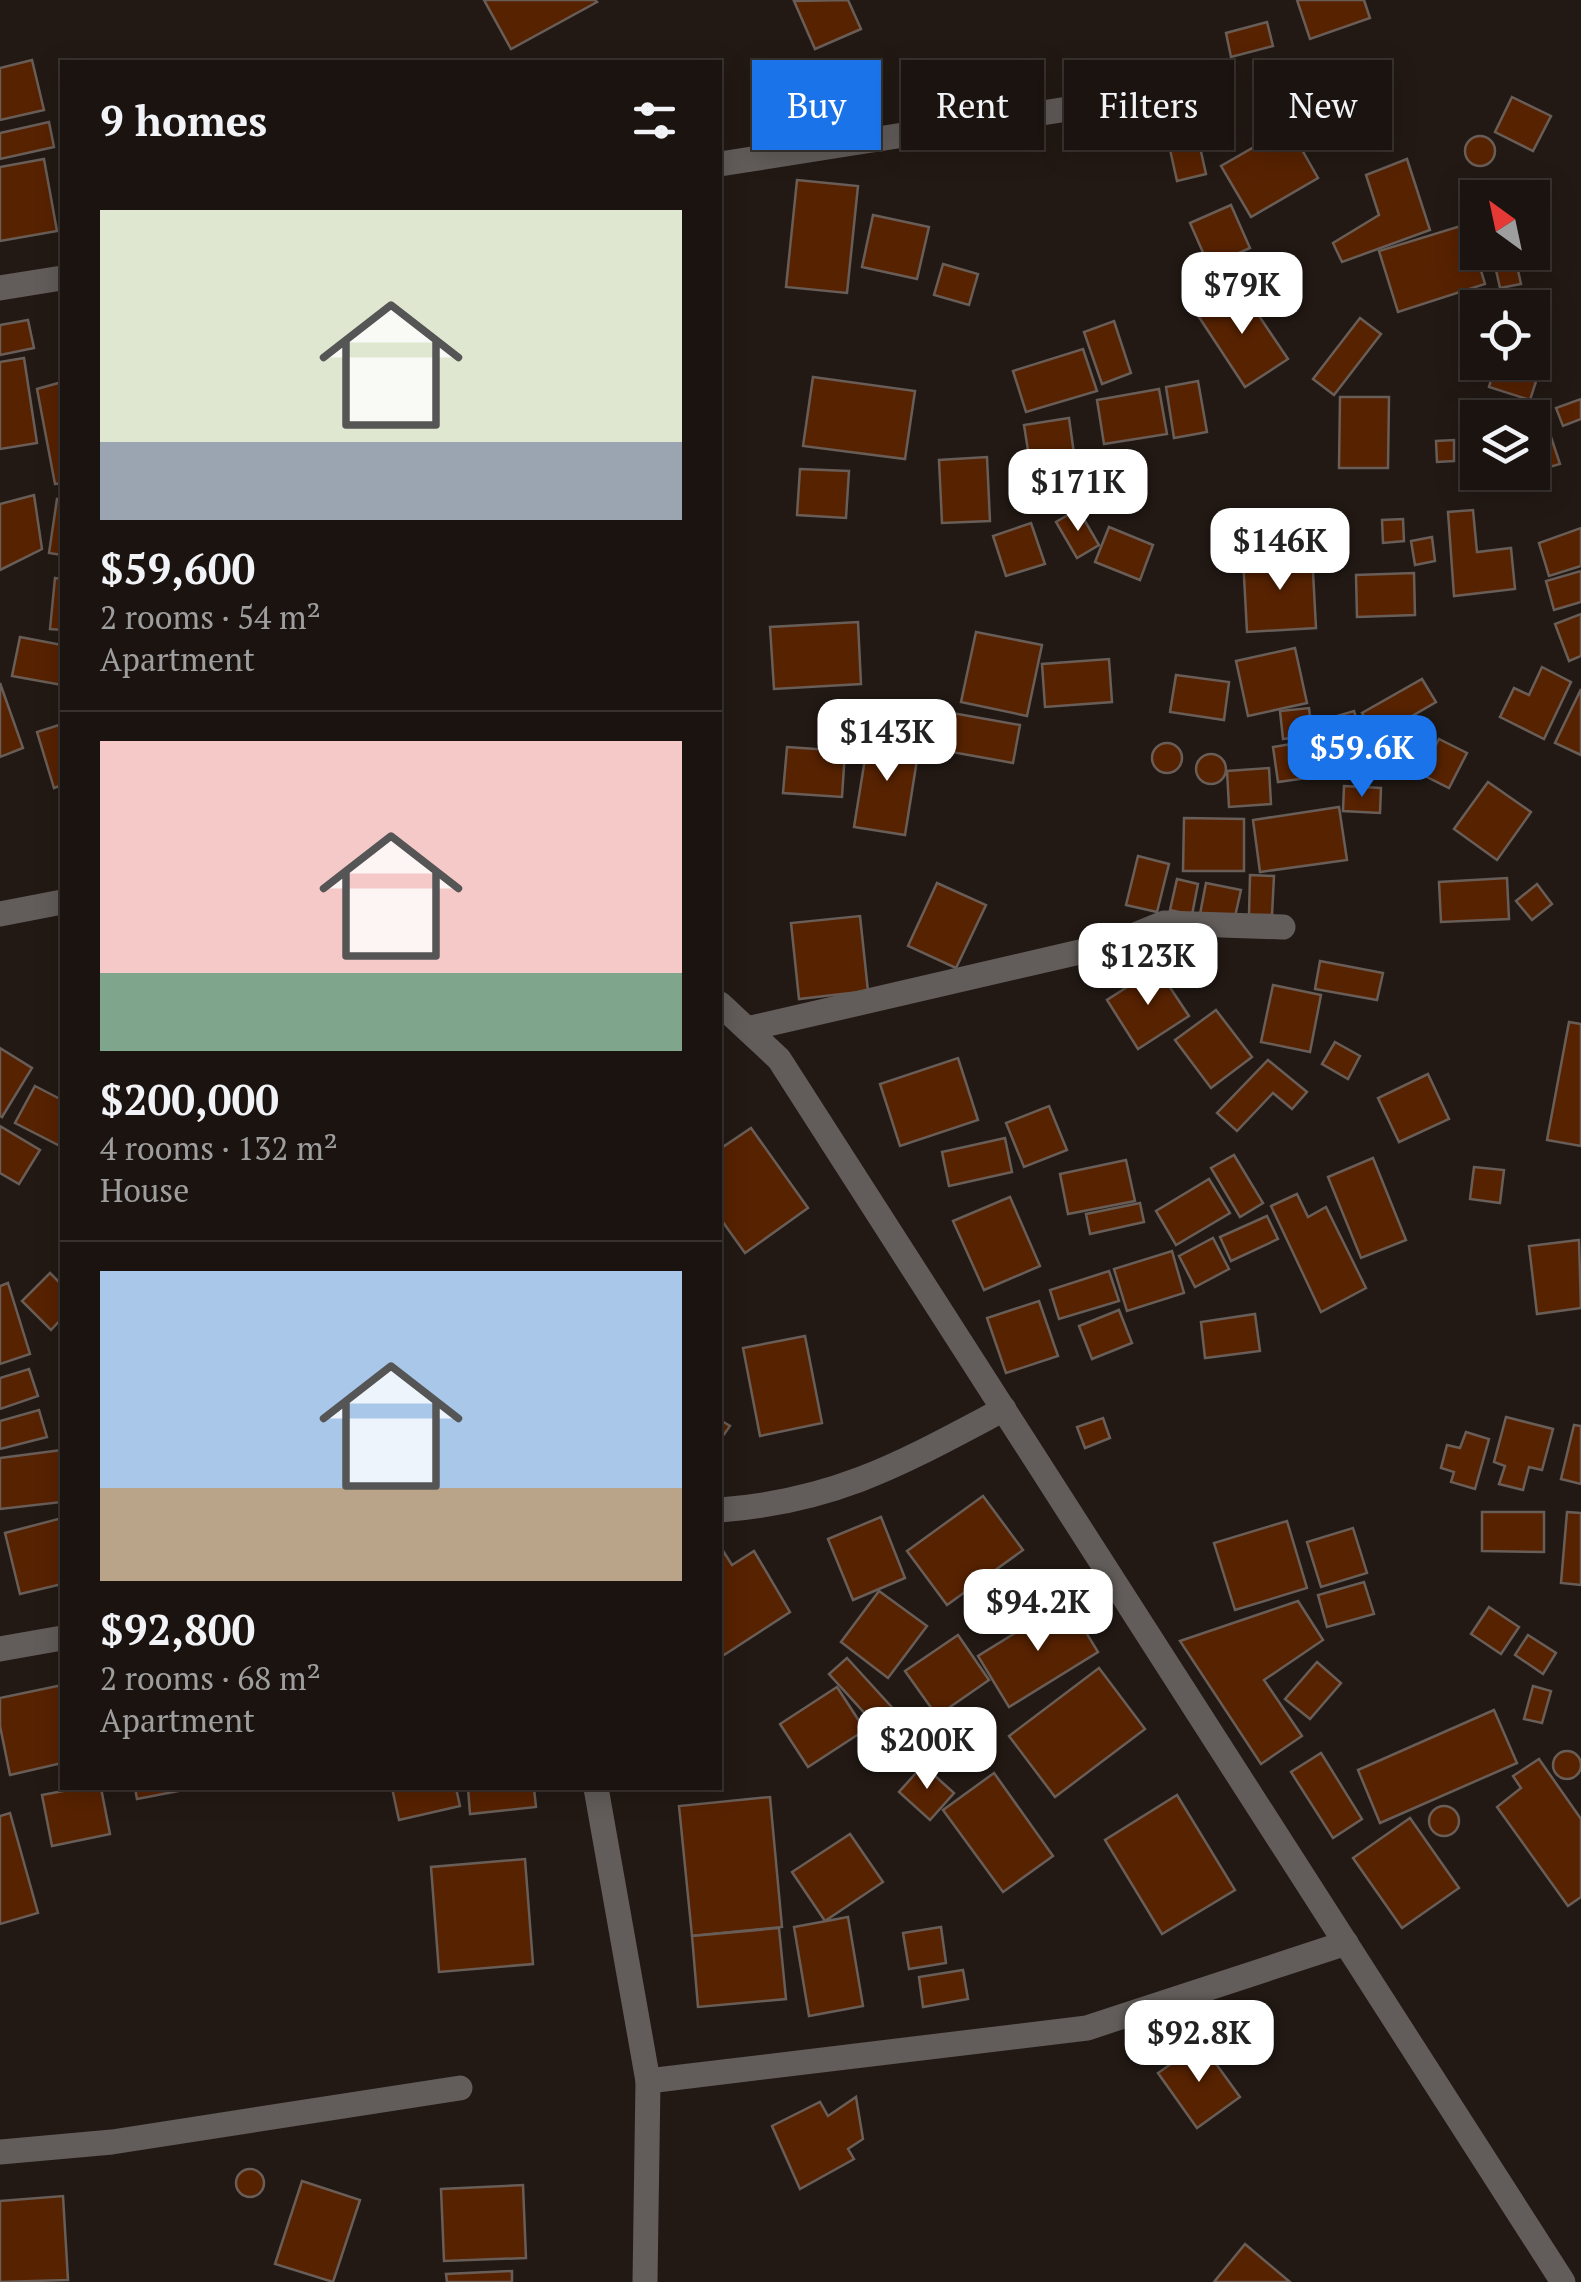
<!DOCTYPE html>
<meta charset="utf-8">
<style>
:root{--surface:#1a130f;--page:#231c18;--text:#f1f3f6;--muted:#9f9e9e;--line:#38322f;--accent:#1a73e8}
body{margin:0;font-family:"PT Serif",serif;background:var(--page);color:var(--text);height:100vh;display:flex;flex-direction:column;font-size:38px;white-space:nowrap}
*{box-sizing:border-box;margin:0}
p{font-size:32px;color:var(--muted)}
.icon{flex:none;width:55px;height:55px;fill:none;stroke:currentColor;stroke-width:2;stroke-linecap:round;stroke-linejoin:round}
.map{position:relative;flex:1;overflow:hidden}
.details{position:absolute;left:60px;top:60px;width:662px;height:1730px;display:flex;flex-direction:column;background:var(--surface);border-radius:0px;box-shadow:0 5px 25px #0003,0 0 0 2px var(--line)}
.details>*{flex:none}
.banner{position:absolute;left:752px;top:60px;width:678px;height:90px;display:flex;gap:20px}
.needle{width:65px;rotate:327deg}
.controls{position:absolute;left:1460px;top:180px;display:grid;gap:20px}
.controls a{display:grid;place-items:center;width:90px;height:90px;border-radius:0px;background:var(--surface);box-shadow:0 5px 25px #0003,0 0 0 2px var(--line);font-size:50px}
.price{position:absolute;translate:-50% -85px;padding:0 22px;border-radius:20px;background:#fff;color:#222;font-size:32px;line-height:65px;filter:drop-shadow(0 2px 5px #0008)}
.price::after{content:'';position:absolute;left:50%;top:60px;width:30px;height:22px;margin-left:-15px;background:inherit;clip-path:polygon(0 0,100% 0,50% 100%)}
.price.selected{background:var(--accent);color:#fff}
ul{padding:0;list-style:none}
li{display:grid;align-content:center;gap:20px;height:530px;padding:0 40px}
li+li{border-top:2px solid var(--line)}
li span{display:grid;place-items:center;height:310px;border-radius:0px;color:#555}
li>.icon{margin-inline-start:auto}
span .icon{width:180px;height:180px;fill:#fffc;stroke-width:1}
li b{font-size:42px}
h2{display:flex;justify-content:space-between;align-items:center;height:120px;padding:0 40px;font-size:42px}
.pill{padding:0 35px;border-radius:0px;background:var(--surface);box-shadow:0 5px 25px #0003,0 0 0 2px var(--line);font-size:35px;line-height:90px}
.pill.selected{background:var(--accent);color:#fff}
.map>svg:first-child{display:block}
.building{fill:#572200;stroke:#695d57;stroke-width:2.5}
.lines{fill:none;stroke-linecap:round;stroke-linejoin:round}
.minor{stroke:#625d5a;stroke-width:25}
</style>
<div class="map">
<svg width="1581" height="2282" viewBox="0 0 1581 2282">
<rect width="100%" height="100%" fill="#221914"/>
<g class="building">
<path d="M 484,0 L 595,0 L 597,2 L 511,49 Z"/>
<path d="M 848,0 L 861,29 L 815,49 L 794,1 Z"/>
<path d="M 1297,0 L 1364,0 L 1370,18 L 1310,39 Z"/>
<path d="M 1267,22 L 1273,46 L 1231,57 L 1226,33 Z"/>
<path d="M 32,60 L 44,110 L 0,120 L 0,68 Z"/>
<path d="M 1512,97 L 1551,116 L 1533,151 L 1495,132 Z"/>
<path d="M 49,122 L 54,147 L 0,159 L 0,133 Z"/>
<path d="M 1289,127 L 1318,178 L 1251,217 L 1221,166 Z"/>
<path d="M 1196,129 L 1206,174 L 1177,181 L 1167,136 Z"/>
<circle cx="1480" cy="151" r="15"/>
<path d="M 44,159 L 57,231 L 0,241 L 0,167 Z"/>
<path d="M 1407,159 L 1430,230 L 1342,262 L 1333,243 L 1379,215 L 1366,175 Z"/>
<path d="M 797,180 L 858,186 L 847,293 L 786,287 Z"/>
<path d="M 1231,205 L 1250,248 L 1209,266 L 1190,223 Z"/>
<path d="M 873,215 L 929,227 L 917,279 L 862,267 Z"/>
<path d="M 1467,224 L 1485,284 L 1398,312 L 1379,251 Z"/>
<path d="M 1492,252 L 1514,252 L 1521,284 L 1500,288 Z"/>
<path d="M 943,264 L 978,274 L 969,305 L 934,295 Z"/>
<path d="M 1239,286 L 1288,359 L 1245,387 L 1197,314 Z"/>
<path d="M 1360,318 L 1381,334 L 1334,395 L 1313,379 Z"/>
<path d="M 28,320 L 34,348 L 0,355 L 0,325 Z"/>
<path d="M 1114,321 L 1131,373 L 1102,384 L 1084,332 Z"/>
<path d="M 1083,349 L 1097,391 L 1026,412 L 1013,371 Z"/>
<path d="M 1532,357 L 1543,360 L 1530,400 L 1489,387 L 1496,362 L 1532,362 Z"/>
<path d="M 24,358 L 37,443 L 0,449 L 0,362 Z"/>
<path d="M 813,377 L 915,391 L 905,459 L 803,446 Z"/>
<path d="M 1198,381 L 1207,432 L 1174,438 L 1166,387 Z"/>
<path d="M 62,382 L 62,483 L 55,484 L 37,389 Z"/>
<path d="M 1159,389 L 1167,434 L 1104,444 L 1097,400 Z"/>
<path d="M 1340,397 L 1389,397 L 1388,468 L 1339,468 Z"/>
<path d="M 1581,399 L 1581,419 L 1563,426 L 1556,408 Z"/>
<path d="M 1069,418 L 1078,482 L 1034,489 L 1024,425 Z"/>
<path d="M 1549,431 L 1560,464 L 1532,472 L 1532,437 Z"/>
<path d="M 1454,440 L 1454,461 L 1437,462 L 1436,441 Z"/>
<path d="M 987,457 L 990,521 L 942,523 L 939,460 Z"/>
<path d="M 800,469 L 849,471 L 846,518 L 797,515 Z"/>
<path d="M 34,495 L 42,549 L 0,570 L 0,504 Z"/>
<path d="M 57,499 L 62,500 L 62,555 L 49,553 Z"/>
<path d="M 1078,509 L 1099,545 L 1077,558 L 1056,522 Z"/>
<path d="M 1473,510 L 1477,552 L 1511,548 L 1515,589 L 1454,596 L 1448,512 Z"/>
<path d="M 1403,519 L 1404,541 L 1383,543 L 1382,520 Z"/>
<path d="M 1031,523 L 1045,564 L 1006,576 L 993,536 Z"/>
<path d="M 1109,527 L 1153,545 L 1140,580 L 1095,562 Z"/>
<path d="M 1581,528 L 1581,566 L 1549,576 L 1539,543 Z"/>
<path d="M 1432,537 L 1435,561 L 1415,565 L 1411,541 Z"/>
<path d="M 1312,553 L 1316,628 L 1247,632 L 1243,558 Z"/>
<path d="M 1581,571 L 1581,602 L 1554,610 L 1546,581 Z"/>
<path d="M 1414,573 L 1415,615 L 1357,617 L 1356,575 Z"/>
<path d="M 55,578 L 62,579 L 62,630 L 50,629 Z"/>
<path d="M 1581,614 L 1581,656 L 1569,661 L 1555,624 Z"/>
<path d="M 858,622 L 861,684 L 774,689 L 770,627 Z"/>
<path d="M 976,632 L 1042,645 L 1027,716 L 961,702 Z"/>
<path d="M 20,637 L 62,645 L 62,685 L 12,676 Z"/>
<path d="M 1295,648 L 1307,703 L 1248,716 L 1236,661 Z"/>
<path d="M 1109,659 L 1112,702 L 1045,707 L 1042,664 Z"/>
<path d="M 1542,667 L 1571,682 L 1544,739 L 1500,717 L 1514,688 L 1529,695 Z"/>
<path d="M 1176,675 L 1229,682 L 1224,720 L 1170,712 Z"/>
<path d="M 1422,679 L 1436,702 L 1376,737 L 1362,713 Z"/>
<path d="M 0,683 L 23,748 L 0,757 Z"/>
<path d="M 1581,689 L 1581,755 L 1555,743 Z"/>
<path d="M 1309,708 L 1312,735 L 1283,739 L 1280,711 Z"/>
<path d="M 839,709 L 864,710 L 863,743 L 838,742 Z"/>
<path d="M 941,711 L 1020,725 L 1013,763 L 935,749 Z"/>
<path d="M 1354,711 L 1361,734 L 1326,744 L 1320,721 Z"/>
<path d="M 62,724 L 62,785 L 54,788 L 37,732 Z"/>
<path d="M 869,734 L 920,741 L 905,835 L 854,827 Z"/>
<path d="M 1439,739 L 1467,753 L 1449,788 L 1421,774 Z"/>
<path d="M 1316,740 L 1321,776 L 1278,782 L 1273,747 Z"/>
<circle cx="1167" cy="758" r="15"/>
<path d="M 787,747 L 845,751 L 842,797 L 783,793 Z"/>
<circle cx="1211" cy="769" r="15"/>
<path d="M 1269,768 L 1271,804 L 1229,807 L 1227,771 Z"/>
<path d="M 1488,782 L 1531,812 L 1497,860 L 1454,829 Z"/>
<path d="M 1344,786 L 1381,788 L 1380,813 L 1343,811 Z"/>
<path d="M 1339,807 L 1347,860 L 1260,872 L 1253,820 Z"/>
<path d="M 1184,818 L 1244,819 L 1244,871 L 1183,871 Z"/>
<path d="M 1138,856 L 1169,864 L 1157,912 L 1126,905 Z"/>
<path d="M 1250,875 L 1274,876 L 1272,915 L 1249,915 Z"/>
<path d="M 1507,878 L 1509,919 L 1441,922 L 1439,882 Z"/>
<path d="M 1177,879 L 1198,884 L 1192,915 L 1170,910 Z"/>
<path d="M 937,883 L 986,905 L 956,968 L 908,946 Z"/>
<path d="M 1206,883 L 1241,890 L 1234,921 L 1200,914 Z"/>
<path d="M 1537,884 L 1552,904 L 1532,920 L 1516,901 Z"/>
<path d="M 860,916 L 868,991 L 799,999 L 791,923 Z"/>
<path d="M 1320,961 L 1383,973 L 1377,1000 L 1315,989 Z"/>
<path d="M 1157,968 L 1189,1016 L 1138,1049 L 1107,1000 Z"/>
<path d="M 1273,985 L 1321,995 L 1310,1052 L 1261,1042 Z"/>
<path d="M 1216,1010 L 1252,1057 L 1211,1088 L 1175,1040 Z"/>
<path d="M 1569,1022 L 1581,1024 L 1581,1146 L 1547,1140 Z"/>
<path d="M 1335,1042 L 1360,1056 L 1348,1079 L 1322,1064 Z"/>
<path d="M 0,1048 L 32,1068 L 2,1117 L 0,1116 Z"/>
<path d="M 958,1058 L 978,1120 L 900,1146 L 880,1084 Z"/>
<path d="M 1268,1060 L 1307,1092 L 1292,1109 L 1273,1093 L 1237,1131 L 1217,1113 Z"/>
<path d="M 1428,1074 L 1449,1119 L 1399,1142 L 1378,1098 Z"/>
<path d="M 35,1086 L 62,1100 L 62,1147 L 15,1123 Z"/>
<path d="M 1049,1106 L 1067,1150 L 1024,1167 L 1006,1123 Z"/>
<path d="M 0,1126 L 40,1150 L 19,1184 L 0,1173 Z"/>
<path d="M 751,1128 L 808,1208 L 745,1253 L 720,1218 L 720,1149 Z"/>
<path d="M 1005,1138 L 1012,1172 L 949,1186 L 942,1152 Z"/>
<path d="M 1234,1155 L 1263,1203 L 1240,1217 L 1211,1168 Z"/>
<path d="M 1373,1158 L 1406,1240 L 1361,1258 L 1328,1177 Z"/>
<path d="M 1126,1160 L 1135,1201 L 1068,1214 L 1060,1174 Z"/>
<path d="M 1474,1167 L 1504,1170 L 1500,1203 L 1470,1199 Z"/>
<path d="M 1209,1179 L 1230,1213 L 1176,1245 L 1156,1211 Z"/>
<path d="M 1297,1194 L 1308,1217 L 1326,1207 L 1366,1288 L 1321,1312 L 1271,1206 Z"/>
<path d="M 1010,1197 L 1040,1266 L 984,1290 L 953,1221 Z"/>
<path d="M 1140,1203 L 1144,1222 L 1090,1234 L 1086,1214 Z"/>
<path d="M 1267,1216 L 1278,1239 L 1231,1261 L 1220,1237 Z"/>
<path d="M 1213,1238 L 1229,1269 L 1195,1287 L 1179,1256 Z"/>
<path d="M 1579,1240 L 1581,1308 L 1537,1314 L 1529,1246 Z"/>
<path d="M 1172,1251 L 1184,1293 L 1127,1311 L 1114,1269 Z"/>
<path d="M 1109,1271 L 1119,1301 L 1059,1319 L 1050,1290 Z"/>
<path d="M 50,1273 L 62,1285 L 62,1318 L 51,1330 L 22,1301 Z"/>
<path d="M 8,1283 L 30,1354 L 0,1364 L 0,1286 Z"/>
<path d="M 1039,1301 L 1058,1356 L 1006,1373 L 987,1318 Z"/>
<path d="M 1119,1310 L 1132,1343 L 1092,1359 L 1079,1326 Z"/>
<path d="M 1255,1314 L 1260,1351 L 1205,1358 L 1201,1322 Z"/>
<path d="M 805,1336 L 822,1423 L 760,1436 L 743,1348 Z"/>
<path d="M 29,1369 L 38,1396 L 0,1409 L 0,1378 Z"/>
<path d="M 39,1410 L 47,1437 L 0,1449 L 0,1421 Z"/>
<path d="M 1506,1417 L 1553,1429 L 1542,1470 L 1529,1467 L 1523,1490 L 1499,1484 L 1505,1466 L 1494,1462 Z"/>
<path d="M 1103,1418 L 1110,1438 L 1085,1448 L 1077,1427 Z"/>
<path d="M 720,1420 L 730,1426 L 720,1440 Z"/>
<path d="M 1574,1425 L 1581,1426 L 1581,1484 L 1561,1479 Z"/>
<path d="M 1466,1432 L 1489,1439 L 1475,1489 L 1451,1482 L 1454,1472 L 1441,1468 L 1447,1445 L 1460,1448 Z"/>
<path d="M 62,1450 L 62,1502 L 0,1509 L 0,1458 Z"/>
<path d="M 983,1496 L 1023,1550 L 947,1605 L 907,1551 Z"/>
<path d="M 1482,1512 L 1544,1512 L 1544,1552 L 1482,1551 Z"/>
<path d="M 1567,1512 L 1581,1513 L 1581,1585 L 1561,1583 Z"/>
<path d="M 881,1517 L 905,1578 L 853,1600 L 828,1539 Z"/>
<path d="M 62,1518 L 62,1584 L 20,1594 L 5,1533 Z"/>
<path d="M 1287,1521 L 1307,1588 L 1235,1610 L 1214,1543 Z"/>
<path d="M 1353,1528 L 1367,1573 L 1321,1587 L 1307,1542 Z"/>
<path d="M 720,1546 L 732,1565 L 754,1551 L 790,1612 L 724,1655 L 720,1648 Z"/>
<path d="M 1364,1582 L 1374,1614 L 1327,1627 L 1318,1595 Z"/>
<path d="M 879,1591 L 927,1626 L 888,1678 L 841,1642 Z"/>
<path d="M 1067,1601 L 1098,1652 L 1009,1707 L 978,1656 Z"/>
<path d="M 1298,1601 L 1323,1640 L 1264,1680 L 1302,1736 L 1261,1764 L 1180,1641 Z"/>
<path d="M 1489,1607 L 1519,1627 L 1501,1654 L 1471,1634 Z"/>
<path d="M 958,1635 L 989,1680 L 937,1716 L 905,1671 Z"/>
<path d="M 1528,1635 L 1556,1653 L 1543,1674 L 1515,1655 Z"/>
<path d="M 847,1658 L 908,1725 L 890,1741 L 829,1674 Z"/>
<path d="M 1317,1662 L 1341,1683 L 1310,1719 L 1285,1699 Z"/>
<path d="M 1099,1668 L 1145,1729 L 1055,1797 L 1009,1736 Z"/>
<path d="M 62,1685 L 62,1763 L 10,1775 L 0,1726 L 0,1698 Z"/>
<path d="M 1533,1686 L 1551,1691 L 1542,1723 L 1524,1719 Z"/>
<path d="M 837,1687 L 865,1730 L 808,1767 L 780,1724 Z"/>
<path d="M 1494,1710 L 1517,1763 L 1380,1823 L 1358,1770 Z"/>
<path d="M 936,1721 L 977,1732 L 969,1762 L 927,1751 Z"/>
<circle cx="1567" cy="1765" r="14"/>
<path d="M 1321,1753 L 1362,1819 L 1333,1838 L 1291,1772 Z"/>
<path d="M 1539,1759 L 1581,1819 L 1581,1897 L 1568,1906 L 1497,1807 L 1521,1788 L 1513,1776 Z"/>
<path d="M 923,1765 L 954,1793 L 930,1820 L 899,1792 Z"/>
<path d="M 994,1773 L 1053,1856 L 1003,1892 L 943,1810 Z"/>
<path d="M 79,1788 L 101,1788 L 110,1834 L 52,1846 L 42,1795 Z"/>
<path d="M 135,1788 L 194,1788 L 137,1799 Z"/>
<path d="M 392,1788 L 456,1788 L 460,1806 L 399,1820 Z"/>
<path d="M 468,1788 L 534,1788 L 536,1807 L 470,1814 Z"/>
<path d="M 1177,1795 L 1235,1890 L 1162,1934 L 1105,1840 Z"/>
<path d="M 770,1797 L 782,1927 L 692,1936 L 679,1806 Z"/>
<circle cx="1444" cy="1821" r="15"/>
<path d="M 10,1813 L 38,1913 L 0,1924 L 0,1816 Z"/>
<path d="M 1410,1818 L 1459,1888 L 1402,1928 L 1353,1858 Z"/>
<path d="M 850,1834 L 883,1882 L 825,1921 L 792,1872 Z"/>
<path d="M 525,1859 L 533,1964 L 439,1972 L 431,1867 Z"/>
<path d="M 848,1917 L 863,2006 L 809,2016 L 794,1927 Z"/>
<path d="M 941,1927 L 946,1963 L 909,1969 L 903,1933 Z"/>
<path d="M 779,1928 L 786,1999 L 698,2007 L 692,1936 Z"/>
<path d="M 963,1970 L 968,1999 L 923,2007 L 919,1977 Z"/>
<path d="M 1201,2043 L 1240,2097 L 1197,2128 L 1158,2073 Z"/>
<path d="M 856,2097 L 863,2139 L 848,2149 L 854,2159 L 800,2189 L 772,2126 L 820,2102 L 828,2116 Z"/>
<circle cx="250" cy="2183" r="14"/>
<path d="M 302,2181 L 360,2200 L 333,2282 L 275,2264 Z"/>
<path d="M 523,2185 L 526,2258 L 444,2261 L 441,2189 Z"/>
<path d="M 63,2196 L 68,2280 L 0,2282 L 0,2201 Z"/>
<path d="M 1245,2244 L 1290,2282 L 1214,2282 Z"/>
<path d="M 512,2271 L 512,2282 L 447,2282 L 446,2274 Z"/>
</g>
<g class="lines">
<g class="minor">
<path d="M 720,164 L 1194,89"/>
<path d="M 0,288 L 62,278"/>
<path d="M 0,914 L 62,902"/>
<path d="M 720,1004 L 779,1059 L 1563,2282"/>
<path d="M 747,1029 L 1110,945 L 1164,923 L 1283,927"/>
<path d="M 720,1510 C 837,1501 902,1463 1004,1409"/>
<path d="M 0,1649 L 62,1638"/>
<path d="M 596,1788 L 648,2081 L 645,2282"/>
<path d="M 648,2081 L 1087,2028 L 1346,1943"/>
<path d="M 0,2152 L 112,2142 L 460,2088"/>
</g>
</g>
</svg>
<div class="controls">
<a><svg class="needle" viewBox="-14 -14 28 28"><path d="M0-13l5 13h-10z" fill="#e53935"/><path d="M0 13l5-13h-10z" fill="#9f9e9e"/></svg></a>
<a><svg class="icon" aria-label="locate" viewBox="0 0 24 24"><circle cx="12" cy="12" r="6"/><path d="M12 2v4M12 18v4M2 12h4M18 12h4"/></svg></a>
<a><svg class="icon" aria-label="layers" viewBox="0 0 24 24"><path d="M12 4l9 5-9 5-9-5zM3 14l9 5 9-5"/></svg></a>
</div>
<b class="price" style="left:1242px;top:337px">$79K</b>
<b class="price" style="left:1078px;top:534px">$171K</b>
<b class="price" style="left:1280px;top:593px">$146K</b>
<b class="price" style="left:887px;top:784px">$143K</b>
<b class="price selected" style="left:1362px;top:800px">$59.6K</b>
<b class="price" style="left:1148px;top:1008px">$123K</b>
<b class="price" style="left:1038px;top:1654px">$94.2K</b>
<b class="price" style="left:927px;top:1792px">$200K</b>
<b class="price" style="left:1199px;top:2085px">$92.8K</b>
<div class="banner">
<a class="pill selected">Buy</a>
<a class="pill">Rent</a>
<a class="pill">Filters</a>
<a class="pill">New</a>
</div>
<section class="details">
<h2>9 homes<svg class="icon" aria-label="filters" viewBox="0 0 24 24"><path d="M4 7h16M4 17h16"/><circle cx="9" cy="7" r="2"/><circle cx="15" cy="17" r="2"/></svg></h2>
<ul>
<li><span style="background:linear-gradient(#dfe7d0 75%,#9aa5b1 0)"><svg class="icon" aria-label="home" viewBox="0 0 24 24"><path d="M3 11l9-7 9 7M6 9v11h12V9"/></svg></span><div><b>$59,600</b><p>2 rooms · 54 m²</p><p>Apartment</p></div></li>
<li><span style="background:linear-gradient(#f6c9c9 75%,#7fa58c 0)"><svg class="icon" aria-label="home" viewBox="0 0 24 24"><path d="M3 11l9-7 9 7M6 9v11h12V9"/></svg></span><div><b>$200,000</b><p>4 rooms · 132 m²</p><p>House</p></div></li>
<li><span style="background:linear-gradient(#a9c7e8 70%,#b9a48a 0)"><svg class="icon" aria-label="home" viewBox="0 0 24 24"><path d="M3 11l9-7 9 7M6 9v11h12V9"/></svg></span><div><b>$92,800</b><p>2 rooms · 68 m²</p><p>Apartment</p></div></li>
</ul>
</section>
</div>
